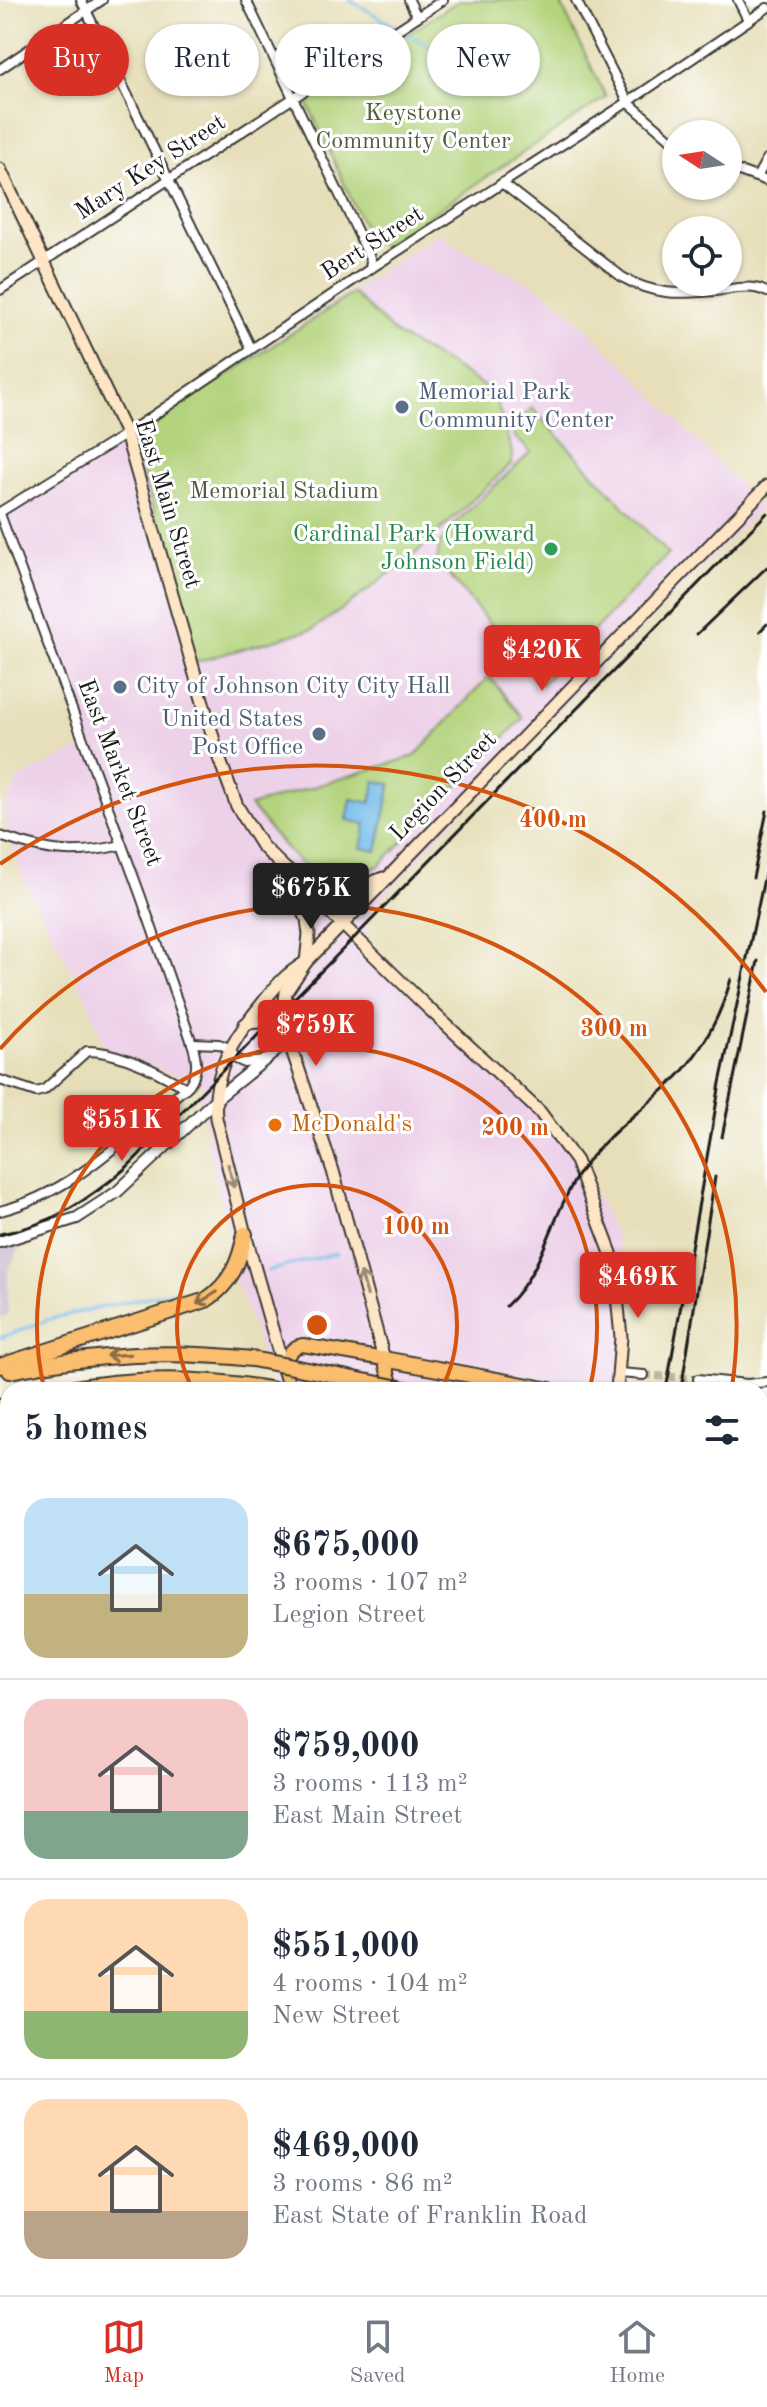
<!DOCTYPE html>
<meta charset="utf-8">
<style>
:root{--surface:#fff;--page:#f2f2f3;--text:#1f2937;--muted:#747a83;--line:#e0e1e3;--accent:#d93025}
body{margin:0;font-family:"Old Standard TT",serif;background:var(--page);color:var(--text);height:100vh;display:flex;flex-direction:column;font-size:30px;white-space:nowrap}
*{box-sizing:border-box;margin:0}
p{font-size:26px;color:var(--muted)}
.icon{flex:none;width:44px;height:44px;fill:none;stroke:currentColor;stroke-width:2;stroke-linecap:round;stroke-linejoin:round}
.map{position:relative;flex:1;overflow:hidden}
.panel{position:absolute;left:0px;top:1382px;width:768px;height:914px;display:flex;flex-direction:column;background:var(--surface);border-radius:24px 24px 0 0;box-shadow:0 2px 6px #0004}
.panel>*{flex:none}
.top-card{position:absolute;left:24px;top:24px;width:720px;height:72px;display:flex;gap:16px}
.needle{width:52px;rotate:282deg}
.fabs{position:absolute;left:662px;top:120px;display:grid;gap:16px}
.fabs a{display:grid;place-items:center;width:80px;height:80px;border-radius:50%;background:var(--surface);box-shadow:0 2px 6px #0004;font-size:40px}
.price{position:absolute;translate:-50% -68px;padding:0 18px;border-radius:8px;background:var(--accent);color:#fff;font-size:26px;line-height:52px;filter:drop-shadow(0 2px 4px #0008)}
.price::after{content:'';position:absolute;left:50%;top:48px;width:24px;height:18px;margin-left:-12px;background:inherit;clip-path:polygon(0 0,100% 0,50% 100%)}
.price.current{background:#222;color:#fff}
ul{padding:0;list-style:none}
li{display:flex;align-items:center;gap:24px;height:200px;padding:0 24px}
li+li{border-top:2px solid var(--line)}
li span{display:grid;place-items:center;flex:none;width:224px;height:160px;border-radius:24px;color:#555}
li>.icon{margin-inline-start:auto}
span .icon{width:96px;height:96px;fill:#fffc;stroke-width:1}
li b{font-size:34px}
h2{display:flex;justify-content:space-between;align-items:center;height:96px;padding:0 24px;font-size:34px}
.pill{padding:0 28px;border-radius:36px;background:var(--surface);box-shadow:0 2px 6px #0004;font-size:28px;line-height:72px}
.pill.current{background:var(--accent);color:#fff}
.menu{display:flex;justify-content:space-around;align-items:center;height:112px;border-top:2px solid var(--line);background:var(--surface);font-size:22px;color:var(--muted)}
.menu a{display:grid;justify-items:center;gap:4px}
.menu .current{color:var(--accent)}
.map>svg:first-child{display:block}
.built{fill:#edd1e9}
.industrial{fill:#ccbfd4}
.green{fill:#b3d37b;stroke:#68784c;stroke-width:2}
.water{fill:#73bceb;stroke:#486c84;stroke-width:2}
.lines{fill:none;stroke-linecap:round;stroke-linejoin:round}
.stream{stroke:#73bceb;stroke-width:3}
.minor-tunnel{stroke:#beb89a;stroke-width:8;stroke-dasharray:8 4;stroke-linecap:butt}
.minor-casing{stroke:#3a3934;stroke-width:12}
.tertiary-casing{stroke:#3a3934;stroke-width:14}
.secondary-casing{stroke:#3a3934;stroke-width:15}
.primary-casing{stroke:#3a3934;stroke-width:16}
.motorway-casing{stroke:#3a3934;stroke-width:18}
.minor{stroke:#fff;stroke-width:8}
.tertiary{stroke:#fff;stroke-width:10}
.secondary{stroke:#fde5c5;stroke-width:11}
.primary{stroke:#fbbd6e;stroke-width:12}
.motorway{stroke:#fbbd6e;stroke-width:14}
.rail{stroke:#1c1c1c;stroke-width:3}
.motorway-bridge-casing{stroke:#3a3934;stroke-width:18;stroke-linecap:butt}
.motorway-bridge{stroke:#fbbd6e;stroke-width:14}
.oneway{stroke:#988b79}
.oneway2{stroke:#8c6c45}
.ring{fill:none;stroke:#d4530e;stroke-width:4}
.service-dot{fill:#5c6f8a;stroke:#fff;stroke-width:3}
.leisure-dot{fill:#2e9e5b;stroke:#fff;stroke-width:3}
.food-dot{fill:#e8710a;stroke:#fff;stroke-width:3}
.labels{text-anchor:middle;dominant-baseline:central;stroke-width:6;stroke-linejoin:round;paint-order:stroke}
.park-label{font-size:24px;fill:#515c3d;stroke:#fff}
.street-label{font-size:24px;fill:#1c1c1c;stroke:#fff}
.service-label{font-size:24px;fill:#4e5e75;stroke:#fff;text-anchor:start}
.leisure-label{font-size:24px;fill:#27864d;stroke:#fff;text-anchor:end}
.food-label{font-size:24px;fill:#c56008;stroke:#fff;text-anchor:start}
.centre{fill:#d4530e;stroke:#fff;stroke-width:4}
.ring-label{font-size:24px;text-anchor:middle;font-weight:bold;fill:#d4530e;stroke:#fff;stroke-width:6;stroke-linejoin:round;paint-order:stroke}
</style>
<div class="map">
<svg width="767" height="2295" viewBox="0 0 767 2295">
<rect width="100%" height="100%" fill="#fff"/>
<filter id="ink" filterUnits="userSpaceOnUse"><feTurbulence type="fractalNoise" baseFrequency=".0125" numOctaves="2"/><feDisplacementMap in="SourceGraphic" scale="16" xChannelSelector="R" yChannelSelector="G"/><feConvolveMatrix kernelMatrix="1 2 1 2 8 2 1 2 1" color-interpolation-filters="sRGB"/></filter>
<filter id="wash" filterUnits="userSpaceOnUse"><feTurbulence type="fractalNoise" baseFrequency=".006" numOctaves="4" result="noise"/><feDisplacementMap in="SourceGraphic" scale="32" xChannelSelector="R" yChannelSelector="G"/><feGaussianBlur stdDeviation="1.8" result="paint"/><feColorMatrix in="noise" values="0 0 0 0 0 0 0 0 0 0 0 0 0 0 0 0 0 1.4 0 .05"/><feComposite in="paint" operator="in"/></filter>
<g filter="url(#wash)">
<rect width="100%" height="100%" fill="#e7dfba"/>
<g class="built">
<path d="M 440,232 L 447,241 L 537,287 L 561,304 L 629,370 L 761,508 L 501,768 L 370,912 L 365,930 L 370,943 L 540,1106 L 568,1142 L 614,1231 L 623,1261 L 628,1297 L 631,1340 L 625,1390 L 275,1390 L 243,1299 L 226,1264 L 229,1249 L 228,1233 L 211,1159 L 200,1099 L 203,1084 L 182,1078 L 105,1048 L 89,1004 L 22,877 L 3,812 L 18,779 L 88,744 L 5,517 L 16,507 L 110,451 Z"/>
<path d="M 760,1496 L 767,1497 L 767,2295 L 0,2295 L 0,1785 L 8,1793 L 8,2288 L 760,2288 Z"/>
</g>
<path class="industrial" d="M 22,1244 L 8,1270 L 8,1315 L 0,1318 L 0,1248 Z"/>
<g class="green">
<path d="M 460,0 L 559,0 L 606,97 L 384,246 L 371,243 L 306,100 Z"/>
<path d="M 353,293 L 397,335 L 449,364 L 494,393 L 512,452 L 511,464 L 416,553 L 347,606 L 313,629 L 196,662 L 133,437 Z"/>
<path d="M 532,408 L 668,554 L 541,685 L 437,561 L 440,544 L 456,522 L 531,452 L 514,436 L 514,427 Z"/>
<path d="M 489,676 L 523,718 L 380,865 L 349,882 L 338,884 C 324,877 309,871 298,861 C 280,844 266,824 250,806 L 415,756 Z"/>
<path d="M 760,2267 L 767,2271 L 767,2295 L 725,2295 L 729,2288 L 760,2288 Z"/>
<path d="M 166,2288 L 245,2288 L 232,2295 L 170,2295 Z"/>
<path d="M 278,2288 L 353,2288 L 350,2295 L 282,2295 Z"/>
</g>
<path class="water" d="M 375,781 L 391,784 L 377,851 L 361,848 L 366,824 L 347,820 L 351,799 L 371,803 Z"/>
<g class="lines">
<g class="stream">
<path d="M 350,0 L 442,54 L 474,79"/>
<path d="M 268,1271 L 336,1253"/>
<path d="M 0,1338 L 53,1318 L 179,1290"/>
<path d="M 0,1714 L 8,1725"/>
<path d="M 314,2288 L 315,2295"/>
</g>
</g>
</g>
<g filter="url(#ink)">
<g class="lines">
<path class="minor-tunnel" d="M 644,1375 L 698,1379"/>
<g class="minor-casing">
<g id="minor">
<path d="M 81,0 L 251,348"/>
<path d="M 246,0 L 371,260 L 370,269"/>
<path d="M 409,0 L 417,17"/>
<path d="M 576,0 L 628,102 L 676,144"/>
<path d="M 738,0 L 748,20"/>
<path d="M 0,69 L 102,0"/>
<path d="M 728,167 L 767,181"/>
<path d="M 757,177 L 767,159"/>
<path d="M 502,183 L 622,277 C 655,296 679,294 716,291 C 734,289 751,284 767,292"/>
<path d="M 0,290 L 443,0"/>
<path d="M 0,512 L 126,434 L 370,269 L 628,102 L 767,8"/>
<path d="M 0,514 L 140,894 L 192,1043 C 197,1059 199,1071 189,1085 C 130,1132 76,1192 0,1211"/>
<path d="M 0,836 C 47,852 73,856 122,845"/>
<path d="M 192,1043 L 219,1044 L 229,1048 L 236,1059 L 245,1063 L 264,1061"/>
<path d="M 0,1080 L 36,1092 L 44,1090 L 87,1051 C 118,1051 159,1072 186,1088"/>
<path d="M 619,1373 L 644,1375"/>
<path d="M 698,1379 L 747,1384 L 767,1382"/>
<path d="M 0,1812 L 8,1820"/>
<path d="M 0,1981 L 8,1996"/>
<path d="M 760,1996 L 767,1992"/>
<path d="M 157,2288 L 161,2295"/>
<path d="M 263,2288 L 266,2295"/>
<path d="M 615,2288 L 628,2295"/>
</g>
</g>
<g class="tertiary-casing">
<g id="tertiary">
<path d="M 0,1242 L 77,1218 L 117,1192 L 215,1100 L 276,1051 L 287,1035"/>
<path d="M 0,1653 L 8,1666"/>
<path d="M 760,2154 L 767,2154"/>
<path d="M 760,2165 L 767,2165"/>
</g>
</g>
<g class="secondary-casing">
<g id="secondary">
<path d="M 0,169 L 126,434 L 219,758 L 237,806 L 262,846 L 426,1006 L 540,1112 L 576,1161 L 611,1253 L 615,1276 L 621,1337 L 617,1390"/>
<path d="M 291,872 C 336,894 336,897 383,878"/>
<path d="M 287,876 L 307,919 L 309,934 L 306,962 L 286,992 L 284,1008 L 287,1035 L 333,1171 L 384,1359"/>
<path d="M 245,1024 C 262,1020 274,1021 286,1035"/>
<path d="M 283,1367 L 245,1234 L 216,1118 C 212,1072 233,1039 261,1005 C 277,985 283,976 306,962 L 767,486"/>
<path d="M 760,1729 L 767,1726"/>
<path d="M 760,2010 L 767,2025"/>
<path d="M 760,2040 L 767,2056"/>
<path d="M 0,2171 L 8,2164"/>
</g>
</g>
<g class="primary-casing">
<g id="primary">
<path d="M 290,1390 L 283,1367 C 288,1356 290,1347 303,1345 L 384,1359 L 393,1390"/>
<path d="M 439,2295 L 442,2288"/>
<path d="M 555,2295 L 559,2288"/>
</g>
</g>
<g class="motorway-casing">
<g id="motorway">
<path d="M 384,1359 L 550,1390"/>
<path d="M 0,1366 L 206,1300 C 231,1284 240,1261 245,1234"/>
<path d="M 10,1371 C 93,1354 168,1350 252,1359"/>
<path d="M 63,1390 C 131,1377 206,1377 274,1390"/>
<path d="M 0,1407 L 8,1405"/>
<path d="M 760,1421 L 767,1420"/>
<path d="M 760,1451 L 767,1450"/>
</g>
</g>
<use href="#minor" class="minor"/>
<use href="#tertiary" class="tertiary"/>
<use href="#secondary" class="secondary"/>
<use href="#primary" class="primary"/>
<use href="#motorway" class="motorway"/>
<g class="rail">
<path d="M 760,631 L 767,624"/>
<path d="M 697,634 L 767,567"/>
<path d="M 753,878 L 767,811"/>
<path d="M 722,1137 L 758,961"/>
<path d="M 0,1234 C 50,1226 90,1199 127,1167 L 355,937 L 767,513"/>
<path d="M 506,1306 C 545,1269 551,1216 579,1173 C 603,1137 640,1112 671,1083 C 701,1054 720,1018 731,979"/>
<path d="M 666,1390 L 720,1083 L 767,865"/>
<path d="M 681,1390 L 715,1177"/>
<path d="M 0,1766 L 8,1775"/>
<path d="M 0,1825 L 5,1830"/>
<path d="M 760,1983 L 767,1998"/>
<path d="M 760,2254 L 767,2258"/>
</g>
<g class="motorway-bridge-casing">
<path id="motorway-bridge" d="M 252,1359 L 410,1390"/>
</g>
<use href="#motorway-bridge" class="motorway-bridge"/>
</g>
<defs><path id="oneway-shaft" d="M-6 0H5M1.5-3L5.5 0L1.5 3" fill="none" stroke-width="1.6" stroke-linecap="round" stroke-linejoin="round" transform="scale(2)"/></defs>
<g class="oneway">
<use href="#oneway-shaft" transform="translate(231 1176) rotate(76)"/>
<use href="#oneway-shaft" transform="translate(364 1284) rotate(-106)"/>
</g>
<g class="oneway2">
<use href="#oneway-shaft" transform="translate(207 1298) rotate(149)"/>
<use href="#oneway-shaft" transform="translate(118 1355) rotate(177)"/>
</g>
</g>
<g class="ring">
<path d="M193 1390A140 140 0 1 1 441 1390"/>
<path d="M44 1388A280 280 0 1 1 590 1388"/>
<path d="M0 1049A420 420 0 0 1 732 1387"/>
<path d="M0 864A559 559 0 0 1 766 992"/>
</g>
<g class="service-dot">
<circle cx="402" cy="407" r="8"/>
<circle cx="120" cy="687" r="8"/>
<circle cx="319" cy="734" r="8"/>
</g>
<circle class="leisure-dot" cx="551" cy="549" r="8"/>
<circle class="food-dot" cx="275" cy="1125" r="8"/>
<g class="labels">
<g class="park-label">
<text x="413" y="114">Keystone<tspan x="413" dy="28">Community Center</tspan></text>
<text x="284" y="492">Memorial Stadium</text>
</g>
<g class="street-label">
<text transform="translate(151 168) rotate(-33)">Mary Key Street</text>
<text transform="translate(373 244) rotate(-33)">Bert Street</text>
<text transform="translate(167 504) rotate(73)">East Main Street</text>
<text transform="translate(119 773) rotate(69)">East Market Street</text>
<text transform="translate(444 787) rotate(-46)">Legion Street</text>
</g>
<g class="service-label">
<text x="418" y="393">Memorial Park<tspan x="418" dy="28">Community Center</tspan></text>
<text x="136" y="687">City of Johnson City City Hall</text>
<text x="303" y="720" text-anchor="end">United States<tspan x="303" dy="28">Post Office</tspan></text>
</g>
<g class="leisure-label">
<text x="535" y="535">Cardinal Park (Howard<tspan x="535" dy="28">Johnson Field)</tspan></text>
</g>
<g class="food-label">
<text x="291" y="1125">McDonald's</text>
</g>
</g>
<circle cx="317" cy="1325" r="12" class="centre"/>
<g class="ring-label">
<text x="553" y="827">400 m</text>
<text x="614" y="1036">300 m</text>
<text x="515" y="1135">200 m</text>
<text x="416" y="1234">100 m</text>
</g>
</svg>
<div class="fabs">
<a><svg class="needle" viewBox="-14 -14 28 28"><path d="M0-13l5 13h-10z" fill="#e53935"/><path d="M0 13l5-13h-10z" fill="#747a83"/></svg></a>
<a><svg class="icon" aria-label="locate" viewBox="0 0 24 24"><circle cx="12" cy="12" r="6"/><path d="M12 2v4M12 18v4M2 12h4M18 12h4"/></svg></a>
</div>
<b class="price" style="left:542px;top:693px">$420K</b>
<b class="price current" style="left:311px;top:931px">$675K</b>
<b class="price" style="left:316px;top:1068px">$759K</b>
<b class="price" style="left:122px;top:1163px">$551K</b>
<b class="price" style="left:638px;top:1320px">$469K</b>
<div class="top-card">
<a class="pill current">Buy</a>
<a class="pill">Rent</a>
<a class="pill">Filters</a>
<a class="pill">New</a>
</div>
<section class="panel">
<h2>5 homes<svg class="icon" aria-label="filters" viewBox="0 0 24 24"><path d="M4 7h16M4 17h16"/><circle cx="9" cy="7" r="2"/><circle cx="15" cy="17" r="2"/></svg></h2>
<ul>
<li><span style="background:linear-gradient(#bfe0f5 60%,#c2b280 0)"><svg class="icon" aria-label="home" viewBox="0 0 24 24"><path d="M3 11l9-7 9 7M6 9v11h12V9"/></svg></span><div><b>$675,000</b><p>3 rooms · 107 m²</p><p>Legion Street</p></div></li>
<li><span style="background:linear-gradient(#f6c9c9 70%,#7fa58c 0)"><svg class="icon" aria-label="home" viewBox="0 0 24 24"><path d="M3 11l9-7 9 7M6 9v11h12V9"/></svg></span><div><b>$759,000</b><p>3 rooms · 113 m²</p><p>East Main Street</p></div></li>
<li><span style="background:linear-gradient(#ffd9b3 70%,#8fb573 0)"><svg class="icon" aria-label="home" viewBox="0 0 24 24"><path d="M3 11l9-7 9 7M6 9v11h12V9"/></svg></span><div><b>$551,000</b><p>4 rooms · 104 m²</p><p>New Street</p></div></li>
<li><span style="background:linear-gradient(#ffd9b3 70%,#b9a48a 0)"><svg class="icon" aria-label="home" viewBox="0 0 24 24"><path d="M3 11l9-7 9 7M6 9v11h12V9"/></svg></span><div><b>$469,000</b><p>3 rooms · 86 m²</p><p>East State of Franklin Road</p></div></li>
</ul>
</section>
</div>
<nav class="menu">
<a class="current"><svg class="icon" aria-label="map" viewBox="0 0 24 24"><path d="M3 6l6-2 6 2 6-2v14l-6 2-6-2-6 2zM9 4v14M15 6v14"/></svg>Map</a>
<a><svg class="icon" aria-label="saved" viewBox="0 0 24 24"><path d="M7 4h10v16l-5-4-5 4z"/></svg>Saved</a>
<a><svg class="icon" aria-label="home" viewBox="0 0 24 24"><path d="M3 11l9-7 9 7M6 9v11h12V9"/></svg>Home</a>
</nav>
